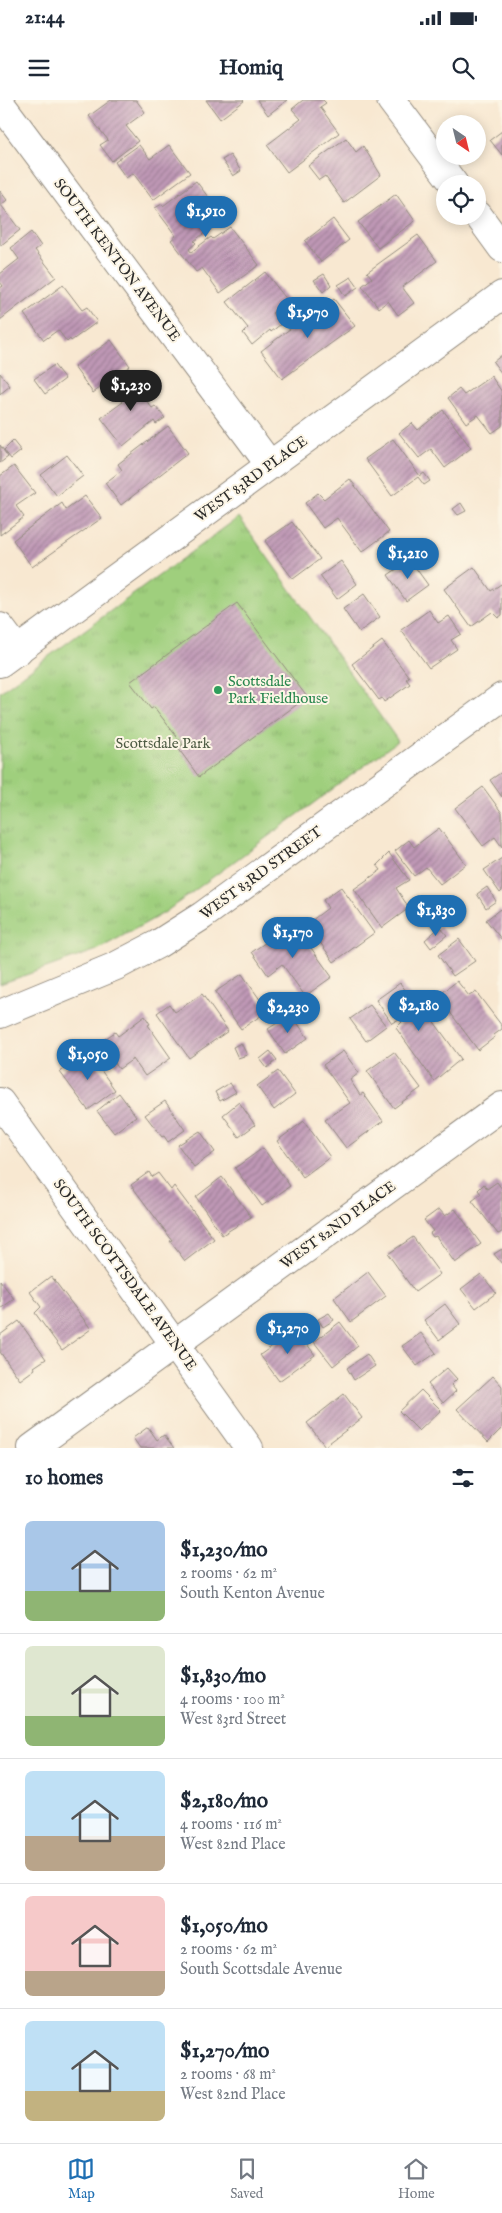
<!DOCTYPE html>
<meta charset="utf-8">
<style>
:root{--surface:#fff;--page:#f2f2f3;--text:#1f2937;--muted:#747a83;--line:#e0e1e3;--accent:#1f6fb2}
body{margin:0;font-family:"IM FELL English",serif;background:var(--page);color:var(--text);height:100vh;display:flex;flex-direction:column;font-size:19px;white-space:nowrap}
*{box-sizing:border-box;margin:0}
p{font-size:16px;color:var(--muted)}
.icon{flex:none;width:28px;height:28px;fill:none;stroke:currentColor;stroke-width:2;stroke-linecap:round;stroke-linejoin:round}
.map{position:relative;height:1348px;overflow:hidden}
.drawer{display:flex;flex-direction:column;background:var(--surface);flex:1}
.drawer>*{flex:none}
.needle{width:32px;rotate:145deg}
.buttons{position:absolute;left:436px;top:15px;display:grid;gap:10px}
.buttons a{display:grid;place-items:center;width:50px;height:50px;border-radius:50%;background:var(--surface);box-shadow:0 2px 12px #0003;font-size:25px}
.price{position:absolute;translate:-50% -42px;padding:0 11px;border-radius:18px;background:var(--accent);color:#fff;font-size:16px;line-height:32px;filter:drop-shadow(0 1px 2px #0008)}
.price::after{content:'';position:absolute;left:50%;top:30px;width:15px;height:11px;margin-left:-8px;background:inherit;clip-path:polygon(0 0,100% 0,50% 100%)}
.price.current{background:#222;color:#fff}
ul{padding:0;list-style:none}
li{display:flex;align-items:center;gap:15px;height:125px;padding:0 25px}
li+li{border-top:1px solid var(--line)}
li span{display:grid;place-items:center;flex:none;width:140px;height:100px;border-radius:8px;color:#555}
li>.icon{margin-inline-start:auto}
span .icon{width:60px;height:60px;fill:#fffc;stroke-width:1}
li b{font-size:21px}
h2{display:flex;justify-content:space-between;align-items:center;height:60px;padding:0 25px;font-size:21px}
.status{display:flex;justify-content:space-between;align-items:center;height:35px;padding:0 25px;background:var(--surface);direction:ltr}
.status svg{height:14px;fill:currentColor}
header{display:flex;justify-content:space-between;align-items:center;height:65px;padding:0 25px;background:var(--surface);font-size:22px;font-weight:800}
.tabs{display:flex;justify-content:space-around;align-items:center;height:70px;border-top:1px solid var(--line);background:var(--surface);font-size:14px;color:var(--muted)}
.tabs a{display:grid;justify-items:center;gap:2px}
.tabs .current{color:var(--accent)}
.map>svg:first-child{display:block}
.park{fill:url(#park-tufts);stroke:#657d54}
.building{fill:url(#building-hatch)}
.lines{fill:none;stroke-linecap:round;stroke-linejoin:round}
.minor-casing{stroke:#928a7e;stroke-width:30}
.tertiary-casing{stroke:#928a7e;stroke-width:30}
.minor{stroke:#fff;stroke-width:28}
.tertiary{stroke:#fff;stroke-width:28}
.leisure-dot{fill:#2e9e5b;stroke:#fcf5e5;stroke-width:2}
.labels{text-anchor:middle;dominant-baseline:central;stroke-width:4;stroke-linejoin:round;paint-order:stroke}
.street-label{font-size:15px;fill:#2b2b2b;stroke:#fcf5e5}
.leisure-label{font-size:15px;fill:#27864d;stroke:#fcf5e5;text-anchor:start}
.park-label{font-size:15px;fill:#4e5c44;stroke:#fcf5e5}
</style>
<div class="status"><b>21:44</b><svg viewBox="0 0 49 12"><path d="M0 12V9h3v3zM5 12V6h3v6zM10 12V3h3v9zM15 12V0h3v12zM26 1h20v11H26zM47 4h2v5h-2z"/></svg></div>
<header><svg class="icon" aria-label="menu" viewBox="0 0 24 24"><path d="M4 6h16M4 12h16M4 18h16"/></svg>Homiq<svg class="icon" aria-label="search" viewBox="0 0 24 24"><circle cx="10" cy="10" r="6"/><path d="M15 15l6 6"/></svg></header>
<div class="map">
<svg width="502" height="1348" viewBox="0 0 502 1348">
<defs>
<pattern id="park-tufts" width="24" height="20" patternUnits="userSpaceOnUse" patternTransform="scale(1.25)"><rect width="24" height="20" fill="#9fcf7d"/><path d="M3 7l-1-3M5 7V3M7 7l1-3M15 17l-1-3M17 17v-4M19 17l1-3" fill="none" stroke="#89b26c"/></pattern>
<pattern id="building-hatch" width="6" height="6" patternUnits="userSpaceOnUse" patternTransform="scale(1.25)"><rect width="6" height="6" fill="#bf98b6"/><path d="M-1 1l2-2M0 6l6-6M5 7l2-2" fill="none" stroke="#9b7c94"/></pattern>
</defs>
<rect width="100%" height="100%" fill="#fcf5e5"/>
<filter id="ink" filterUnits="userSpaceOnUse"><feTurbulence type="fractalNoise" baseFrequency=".02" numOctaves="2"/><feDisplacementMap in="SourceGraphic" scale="10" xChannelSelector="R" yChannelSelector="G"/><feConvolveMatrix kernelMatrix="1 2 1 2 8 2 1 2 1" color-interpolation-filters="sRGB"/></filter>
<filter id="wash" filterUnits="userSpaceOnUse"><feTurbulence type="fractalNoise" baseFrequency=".0096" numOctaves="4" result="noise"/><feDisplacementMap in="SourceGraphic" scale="20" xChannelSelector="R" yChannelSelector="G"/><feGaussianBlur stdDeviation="1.12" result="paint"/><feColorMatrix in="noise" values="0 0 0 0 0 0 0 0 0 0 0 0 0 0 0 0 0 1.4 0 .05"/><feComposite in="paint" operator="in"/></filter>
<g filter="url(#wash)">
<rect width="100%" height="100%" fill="#f8e8d1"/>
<path class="park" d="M 239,417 L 398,641 L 164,813 L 97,850 L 0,884 L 0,592 Z"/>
<g id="blocks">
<g class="building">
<path d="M 111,0 L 136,0 L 145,12 L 126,26 L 138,41 L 112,61 L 100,45 L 108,40 L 89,16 Z"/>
<path d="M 206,0 L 243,0 L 244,1 L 220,19 Z"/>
<path d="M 257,0 L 287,0 L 268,15 Z"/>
<path d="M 303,0 L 323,0 L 326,3 L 320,7 L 339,33 L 287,72 L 267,45 L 301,19 L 292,9 Z"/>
<path d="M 502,31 L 502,55 L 490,40 Z"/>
<path d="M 346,38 L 356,52 L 363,46 L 381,75 L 344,103 L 325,76 L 319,80 L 308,66 Z"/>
<path d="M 139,45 L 150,59 L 169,45 L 190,73 L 153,100 L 133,73 L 126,78 L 115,62 Z"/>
<path d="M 230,55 L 241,71 L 233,76 L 222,60 Z"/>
<path d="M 196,81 L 224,118 L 194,141 L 196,143 L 189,149 L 191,152 L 211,137 L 213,139 L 230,127 L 259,165 L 220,193 L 202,168 L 196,172 L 171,140 L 176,136 L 155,108 L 162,104 L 163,106 Z"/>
<path d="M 0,91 L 7,100 L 1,105 L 20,130 L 0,146 Z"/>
<path d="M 396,94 L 415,121 L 378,148 L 358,122 Z"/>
<path d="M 333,119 L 349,140 L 321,162 L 305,141 Z"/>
<path d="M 31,132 L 41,146 L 35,150 L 56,177 L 0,220 L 0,188 L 3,186 L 0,182 L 0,174 L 19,159 L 11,148 Z"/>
<path d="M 418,135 L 437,161 L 402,187 L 414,203 L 398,215 L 388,201 L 379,208 L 362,186 L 372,178 L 367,172 Z"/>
<path d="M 265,172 L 288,201 L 272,213 L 281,224 L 271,232 L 270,230 L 252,245 L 243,233 L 248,228 L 227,202 Z"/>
<path d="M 324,174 L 331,185 L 323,192 L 314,180 Z"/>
<path d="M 351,177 L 358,187 L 345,196 L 338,185 Z"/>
<path d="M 63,185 L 82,210 L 87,207 L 97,222 L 71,241 L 70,239 L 67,242 L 58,230 L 44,240 L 24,214 Z"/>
<path d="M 334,199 L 355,226 L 282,279 L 261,251 L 299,222 L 301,225 Z"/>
<path d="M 111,240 L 130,266 L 93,293 L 74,267 Z"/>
<path d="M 502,255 L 502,274 L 493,262 Z"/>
<path d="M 54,265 L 65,279 L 45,294 L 34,279 Z"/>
<path d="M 0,273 L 10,286 L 0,294 Z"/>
<path d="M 136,274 L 145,287 L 139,291 L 152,308 L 155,306 L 165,318 L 156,324 L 154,321 L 123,346 L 101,318 L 123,302 L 114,292 Z"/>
<path d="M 491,276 L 502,292 L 502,326 L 492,333 L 478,315 L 466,323 L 448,298 L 459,289 L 464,295 Z"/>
<path d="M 443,310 L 471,348 L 445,368 L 431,349 L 419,358 L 399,333 L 412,323 L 418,330 Z"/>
<path d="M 168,326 L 188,353 L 121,405 L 105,383 L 122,370 L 118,364 Z"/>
<path d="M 393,339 L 420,376 L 424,373 L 430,381 L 424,385 L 418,377 L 392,396 L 365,359 Z"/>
<path d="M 13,341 L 21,351 L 11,359 L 4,350 Z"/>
<path d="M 0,345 L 8,357 L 0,363 Z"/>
<path d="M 67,355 L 83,376 L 57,396 L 41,375 Z"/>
<path d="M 14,366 L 35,393 L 16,406 L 24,417 L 0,435 L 0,376 Z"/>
<path d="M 350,379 L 389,432 L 362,452 L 337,418 L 323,428 L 305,403 L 318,393 L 324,399 Z"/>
<path d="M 85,396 L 102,418 L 32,467 L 13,440 L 62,403 L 66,410 Z"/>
<path d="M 461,403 L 466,411 L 458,415 L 453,409 Z"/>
<path d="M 292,422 L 320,459 L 293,479 L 265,441 Z"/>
<path d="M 425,446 L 432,456 L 425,462 L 417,452 Z"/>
<path d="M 410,460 L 428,485 L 406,501 L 388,475 Z"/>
<path d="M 341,461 L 357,484 L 337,499 L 320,476 Z"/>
<path d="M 474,467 L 491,491 L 501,484 L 502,486 L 502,515 L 498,518 L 492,512 L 471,527 L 444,489 Z"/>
<path d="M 364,494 L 380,517 L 359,532 L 343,509 Z"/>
<path d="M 237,503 L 307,597 L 199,677 L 178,648 L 183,645 L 154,607 L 151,609 L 130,582 Z"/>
<path d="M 429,510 L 438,523 L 449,516 L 461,534 L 451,540 L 457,549 L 429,568 L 401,530 Z"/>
<path d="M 382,541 L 409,577 L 406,579 L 410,584 L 384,602 L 382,598 L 379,600 L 352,564 Z"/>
<path d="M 502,672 L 502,697 L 490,680 Z"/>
<path d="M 483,687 L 502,713 L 502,747 L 495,737 L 483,746 L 455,708 Z"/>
<path d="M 439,728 L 466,764 L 440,784 L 426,767 L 414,776 L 395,751 L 409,740 L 414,747 Z"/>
<path d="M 389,753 L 409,780 L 396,788 L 409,808 L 382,828 L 354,789 L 381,770 L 377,765 Z"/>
<path d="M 502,758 L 502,791 L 500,793 L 484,770 Z"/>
<path d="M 341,787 L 374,833 L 334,862 L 307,824 L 328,808 L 323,800 Z"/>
<path d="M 487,787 L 496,801 L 486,808 L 477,794 Z"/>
<path d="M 500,809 L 502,812 L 502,840 L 486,820 Z"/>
<path d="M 293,823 L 332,877 L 305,896 L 282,864 L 268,875 L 252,852 Z"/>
<path d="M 440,827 L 447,835 L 431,848 L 425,840 Z"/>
<path d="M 459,839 L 475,861 L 453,876 L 438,855 Z"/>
<path d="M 242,874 L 268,911 L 241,929 L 215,892 Z"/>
<path d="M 457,881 L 469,896 L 476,892 L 502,926 L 502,929 L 494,935 L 495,937 L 478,950 L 438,896 Z"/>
<path d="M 400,883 L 416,904 L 412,907 L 417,913 L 424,908 L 461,959 L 434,981 L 396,928 L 402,922 L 399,919 L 392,923 L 376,900 Z"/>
<path d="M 202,894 L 228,931 L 189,958 L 157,913 L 169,904 L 175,912 Z"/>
<path d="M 370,905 L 386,926 L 366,941 L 350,919 Z"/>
<path d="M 291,914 L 308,938 L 285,954 L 268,929 Z"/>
<path d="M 145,916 L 150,924 L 148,925 L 171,958 L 145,976 L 133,959 L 119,969 L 100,942 L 115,932 L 118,936 Z"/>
<path d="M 241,943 L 247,955 L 238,958 L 233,947 Z"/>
<path d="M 270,951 L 277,960 L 267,968 L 260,959 Z"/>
<path d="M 343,951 L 359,973 L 350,980 L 360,995 L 363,993 L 383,1021 L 346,1048 L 325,1020 L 350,1003 L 323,965 Z"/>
<path d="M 88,952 L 115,990 L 88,1010 L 60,972 Z"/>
<path d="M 394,952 L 421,988 L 394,1008 L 367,971 Z"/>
<path d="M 278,971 L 295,994 L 274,1010 L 257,986 Z"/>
<path d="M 230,983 L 236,992 L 220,1001 L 215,992 Z"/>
<path d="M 119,993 L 136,1016 L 114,1033 L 97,1011 Z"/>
<path d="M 165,1001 L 185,1030 L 168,1042 L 164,1036 L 162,1037 L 145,1015 Z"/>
<path d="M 239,1002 L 255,1025 L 239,1037 L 223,1015 Z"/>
<path d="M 304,1021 L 330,1057 L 303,1077 L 277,1041 Z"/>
<path d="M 200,1031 L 215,1052 L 194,1067 L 178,1045 Z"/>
<path d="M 263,1048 L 290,1086 L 262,1106 L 235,1068 Z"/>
<path d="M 149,1072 L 152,1077 L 158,1073 L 171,1090 L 174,1086 L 214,1139 L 185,1161 L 170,1141 L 172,1140 L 131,1085 Z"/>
<path d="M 222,1077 L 251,1117 L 222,1135 L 196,1097 Z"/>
<path d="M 497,1082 L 502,1089 L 502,1132 L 498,1134 L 472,1101 L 481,1094 L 478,1090 L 484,1084 L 487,1089 Z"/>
<path d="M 439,1109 L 445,1116 L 455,1109 L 481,1144 L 455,1163 L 436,1136 L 433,1137 L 430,1133 L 433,1131 L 424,1120 Z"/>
<path d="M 413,1137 L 440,1174 L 415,1192 L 388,1154 Z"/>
<path d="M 502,1149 L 502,1164 L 494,1154 Z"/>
<path d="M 368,1172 L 386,1196 L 351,1222 L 334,1198 Z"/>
<path d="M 481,1174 L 496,1193 L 476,1208 L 461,1189 Z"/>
<path d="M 51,1176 L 91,1229 L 62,1250 L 35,1213 L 41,1207 L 30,1192 Z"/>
<path d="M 0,1180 L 14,1199 L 0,1209 Z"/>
<path d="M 445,1204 L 460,1224 L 439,1240 L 424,1220 Z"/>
<path d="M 329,1213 L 334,1220 L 323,1227 L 318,1219 Z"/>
<path d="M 19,1221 L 46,1259 L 34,1267 L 35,1269 L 20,1280 L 0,1252 L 0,1235 Z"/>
<path d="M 340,1222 L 358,1246 L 333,1266 L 314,1242 Z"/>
<path d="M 296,1229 L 315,1255 L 279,1281 L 260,1255 Z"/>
<path d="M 421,1233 L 436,1253 L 417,1266 L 402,1246 Z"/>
<path d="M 367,1254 L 375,1266 L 354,1280 L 347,1268 Z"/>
<path d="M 447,1268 L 457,1279 L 451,1285 L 456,1291 L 443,1303 L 428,1284 Z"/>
<path d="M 493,1276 L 502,1286 L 502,1328 L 488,1342 L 457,1309 Z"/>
<path d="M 421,1290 L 441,1310 L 419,1331 L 399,1311 Z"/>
<path d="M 344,1294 L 362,1318 L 325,1346 L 307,1323 Z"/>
<path d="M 148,1327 L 157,1340 L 164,1335 L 174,1348 L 140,1348 L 133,1338 Z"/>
</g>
</g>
</g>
<g filter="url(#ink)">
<use href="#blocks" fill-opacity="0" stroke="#928a7e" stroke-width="1"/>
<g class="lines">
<g class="minor-casing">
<g id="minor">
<path d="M 391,0 L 454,84"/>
<path d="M 0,3 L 270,365"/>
<path d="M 478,115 L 502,148"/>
<path d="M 0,527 L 18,551"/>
<path d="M 0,563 L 502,195"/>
<path d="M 0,1002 L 249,1348"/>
<path d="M 32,1348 L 502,1006"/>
</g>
</g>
<g class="tertiary-casing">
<path id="tertiary" d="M 0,914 L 116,866 L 158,844 L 202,816 L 502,597"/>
</g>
<use href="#minor" class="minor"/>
<use href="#tertiary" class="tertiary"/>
</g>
</g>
<circle class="leisure-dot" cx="218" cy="590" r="5"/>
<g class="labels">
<g class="street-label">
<text transform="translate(117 160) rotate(53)">SOUTH KENTON AVENUE</text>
<text transform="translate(251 379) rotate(-36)">WEST 83RD PLACE</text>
<text transform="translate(261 773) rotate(-36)">WEST 83RD STREET</text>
<text transform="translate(338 1125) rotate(-36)">WEST 82ND PLACE</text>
<text transform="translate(125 1175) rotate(54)">SOUTH SCOTTSDALE AVENUE</text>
</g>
<g class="leisure-label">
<text x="228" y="581">Scottsdale<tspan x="228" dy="17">Park Fieldhouse</tspan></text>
</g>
<g class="park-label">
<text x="163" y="643">Scottsdale Park</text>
</g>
</g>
</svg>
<div class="buttons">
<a><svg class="needle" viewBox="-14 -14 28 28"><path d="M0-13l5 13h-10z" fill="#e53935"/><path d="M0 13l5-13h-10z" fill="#747a83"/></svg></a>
<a><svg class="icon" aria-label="locate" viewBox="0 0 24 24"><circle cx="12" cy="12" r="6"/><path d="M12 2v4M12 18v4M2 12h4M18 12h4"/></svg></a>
</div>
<b class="price" style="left:206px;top:138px">$1,910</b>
<b class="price" style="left:308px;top:239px">$1,970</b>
<b class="price current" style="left:131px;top:312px">$1,230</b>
<b class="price" style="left:408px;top:480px">$1,210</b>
<b class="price" style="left:436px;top:837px">$1,830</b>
<b class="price" style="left:293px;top:859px">$1,170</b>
<b class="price" style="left:419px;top:932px">$2,180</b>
<b class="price" style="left:288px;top:934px">$2,230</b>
<b class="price" style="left:88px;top:981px">$1,050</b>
<b class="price" style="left:288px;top:1255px">$1,270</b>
</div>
<section class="drawer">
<h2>10 homes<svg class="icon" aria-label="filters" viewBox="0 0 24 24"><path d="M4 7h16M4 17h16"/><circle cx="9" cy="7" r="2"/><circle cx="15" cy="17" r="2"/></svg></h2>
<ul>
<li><span style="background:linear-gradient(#a9c7e8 70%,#8fb573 0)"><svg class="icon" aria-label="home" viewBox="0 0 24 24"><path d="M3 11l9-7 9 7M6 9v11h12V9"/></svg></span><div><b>$1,230/mo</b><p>2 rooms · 62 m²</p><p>South Kenton Avenue</p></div></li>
<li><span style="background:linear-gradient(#dfe7d0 70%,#8fb573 0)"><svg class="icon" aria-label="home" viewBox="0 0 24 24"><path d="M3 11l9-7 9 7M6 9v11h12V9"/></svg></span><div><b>$1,830/mo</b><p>4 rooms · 100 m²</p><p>West 83rd Street</p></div></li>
<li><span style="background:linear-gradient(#bfe0f5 65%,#b9a48a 0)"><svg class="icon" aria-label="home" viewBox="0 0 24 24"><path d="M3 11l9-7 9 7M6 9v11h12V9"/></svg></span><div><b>$2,180/mo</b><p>4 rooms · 116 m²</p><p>West 82nd Place</p></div></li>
<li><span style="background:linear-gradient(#f6c9c9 75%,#b9a48a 0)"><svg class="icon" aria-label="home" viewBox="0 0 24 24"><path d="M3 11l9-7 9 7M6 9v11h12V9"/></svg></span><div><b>$1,050/mo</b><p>2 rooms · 62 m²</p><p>South Scottsdale Avenue</p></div></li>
<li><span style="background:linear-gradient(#bfe0f5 70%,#c2b280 0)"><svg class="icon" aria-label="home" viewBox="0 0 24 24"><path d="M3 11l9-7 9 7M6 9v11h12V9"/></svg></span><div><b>$1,270/mo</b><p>2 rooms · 68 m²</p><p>West 82nd Place</p></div></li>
</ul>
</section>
<nav class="tabs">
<a class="current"><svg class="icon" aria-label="map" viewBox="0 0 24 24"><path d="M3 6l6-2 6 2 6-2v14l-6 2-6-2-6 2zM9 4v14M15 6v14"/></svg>Map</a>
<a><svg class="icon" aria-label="saved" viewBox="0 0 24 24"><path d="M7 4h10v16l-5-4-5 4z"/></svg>Saved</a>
<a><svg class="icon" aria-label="home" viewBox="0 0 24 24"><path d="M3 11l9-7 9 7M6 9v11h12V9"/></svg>Home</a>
</nav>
